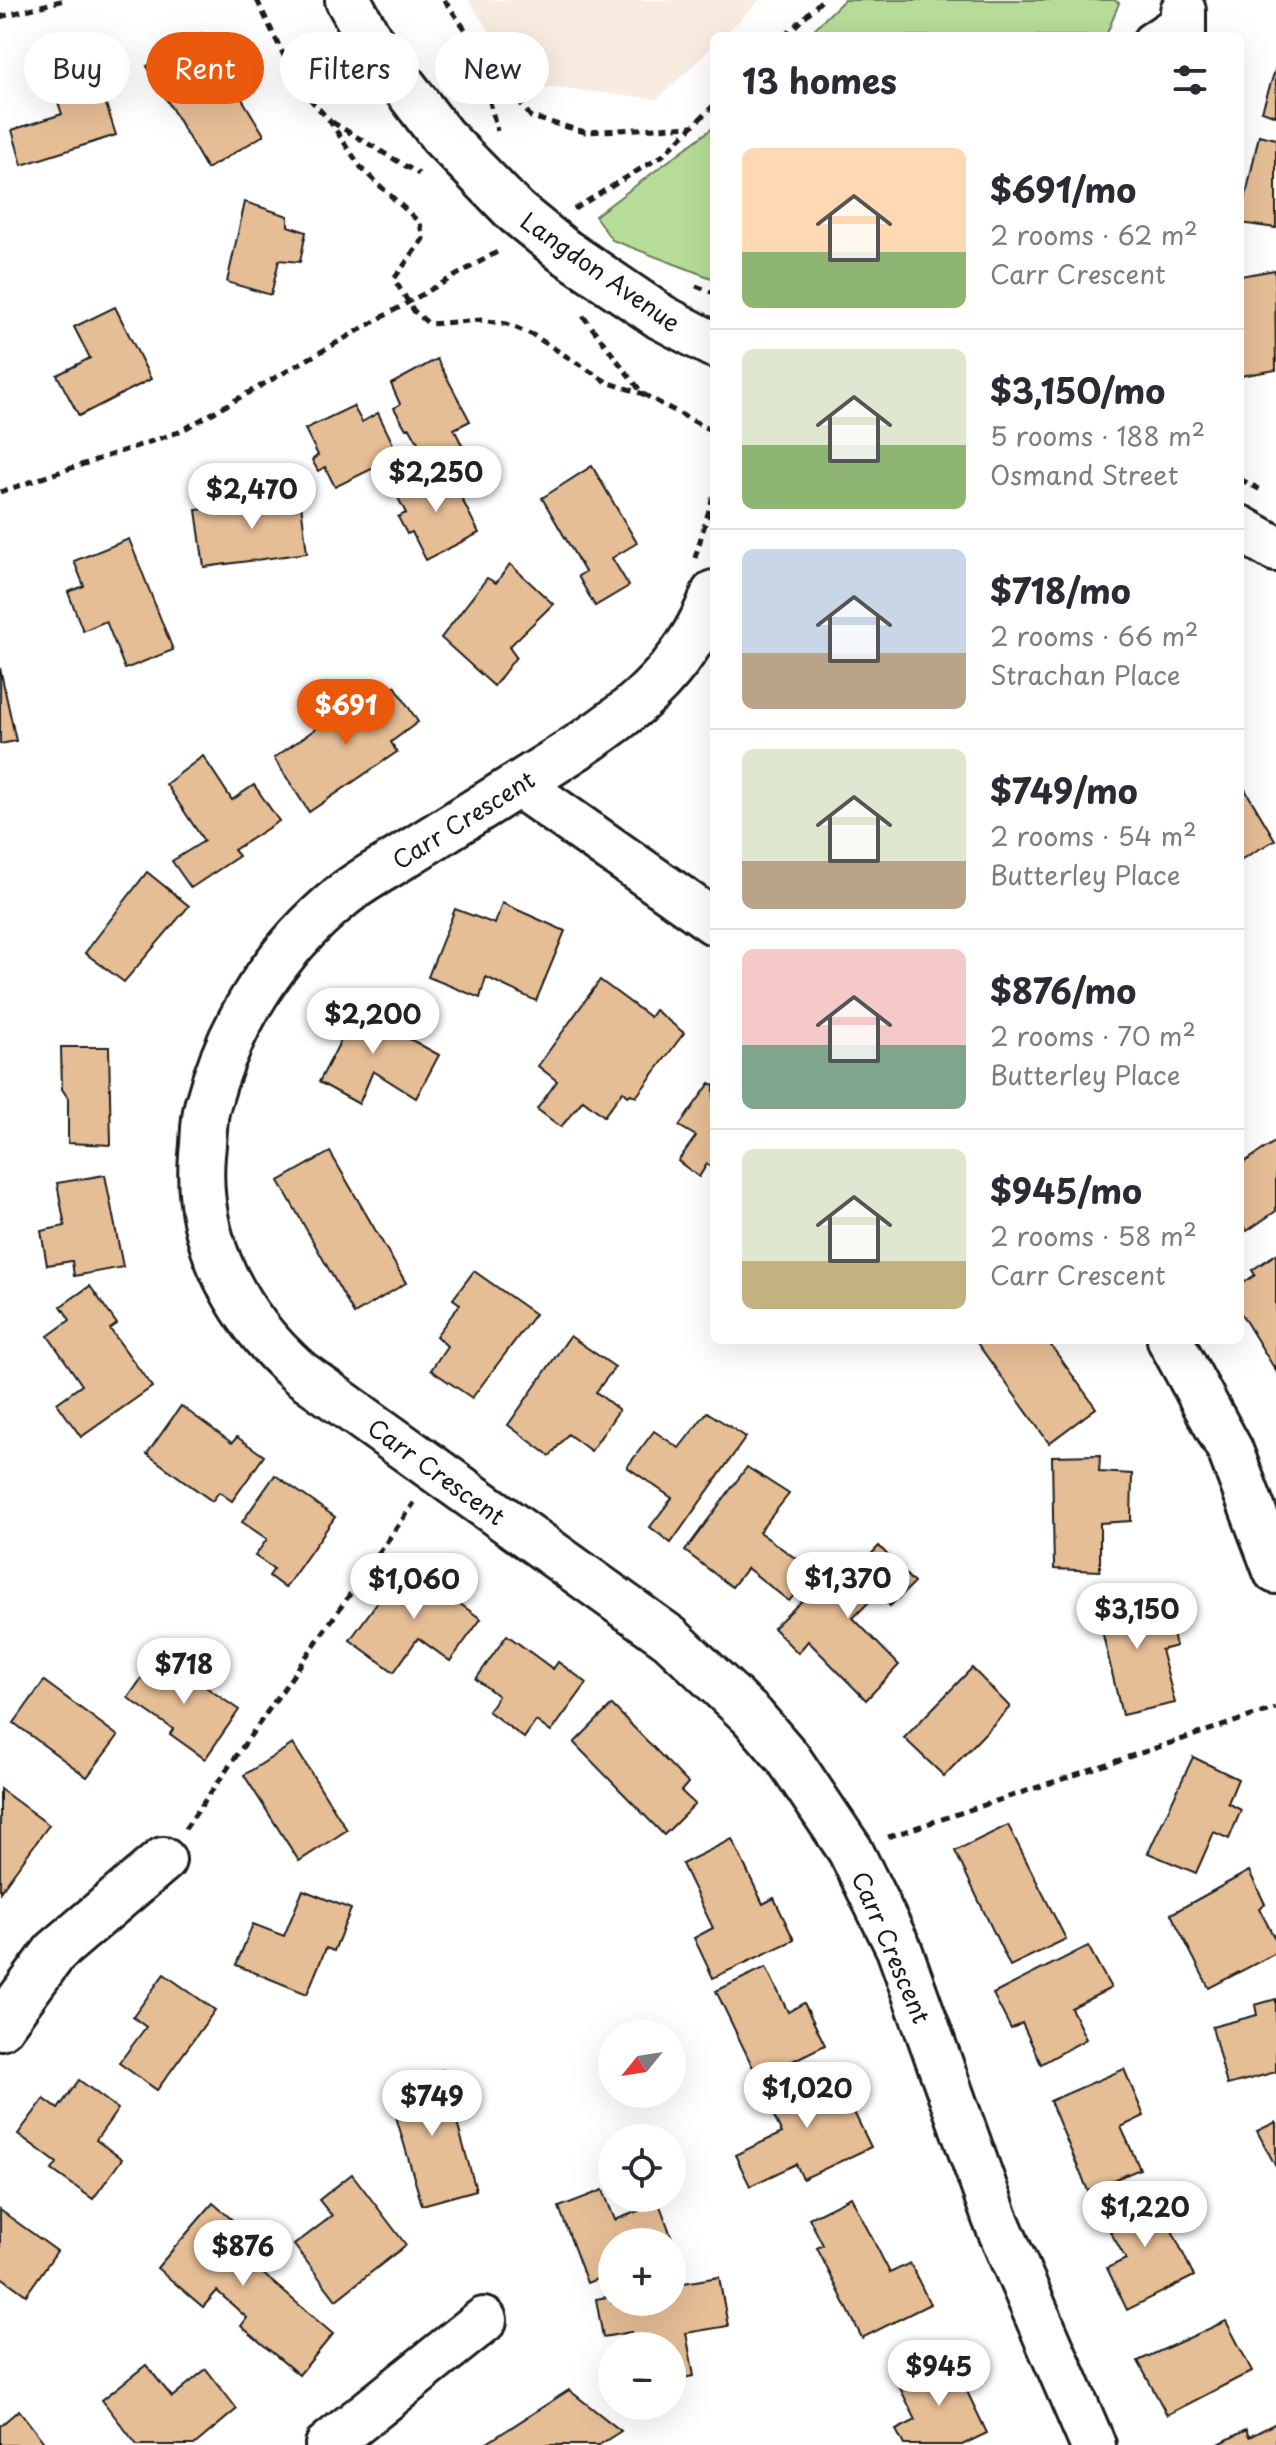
<!DOCTYPE html>
<meta charset="utf-8">
<style>
:root{--surface:#fff;--page:#f7f7f7;--text:#2b2b33;--muted:#7c7c81;--line:#e1e1e2;--accent:#ea580c}
body{margin:0;font-family:"Playpen Sans",sans-serif;background:var(--page);color:var(--text);height:100vh;display:flex;flex-direction:column;font-size:30px;white-space:nowrap}
*{box-sizing:border-box;margin:0}
p{font-size:26px;color:var(--muted)}
.icon{flex:none;width:44px;height:44px;fill:none;stroke:currentColor;stroke-width:2;stroke-linecap:round;stroke-linejoin:round}
.map{position:relative;flex:1;overflow:hidden}
.panel{position:absolute;left:710px;top:32px;width:534px;height:1312px;display:flex;flex-direction:column;background:var(--surface);border-radius:12px;box-shadow:0 8px 32px #0002}
.panel>*{flex:none}
.hud{position:absolute;left:24px;top:32px;width:566px;height:72px;display:flex;gap:16px}
.needle{width:52px;rotate:240deg}
.tools{position:absolute;left:598px;top:2020px;display:grid;gap:16px}
.tools a{display:grid;place-items:center;width:88px;height:88px;border-radius:50%;background:var(--surface);box-shadow:0 8px 32px #0002;font-size:40px}
.price{position:absolute;translate:-50% -68px;padding:0 18px;border-radius:28px;background:#fff;color:#222;font-size:26px;line-height:52px;filter:drop-shadow(0 2px 4px #0008)}
.price::after{content:'';position:absolute;left:50%;top:48px;width:24px;height:18px;margin-left:-12px;background:inherit;clip-path:polygon(0 0,100% 0,50% 100%)}
.price.selected{background:var(--accent);color:#fff}
ul{padding:0;list-style:none}
li{display:flex;align-items:center;gap:24px;height:200px;padding:0 32px}
li+li{border-top:2px solid var(--line)}
li span{display:grid;place-items:center;flex:none;width:224px;height:160px;border-radius:12px;color:#555}
li>.icon{margin-inline-start:auto}
span .icon{width:96px;height:96px;fill:#fffc;stroke-width:1}
li b{font-size:34px}
h2{display:flex;justify-content:space-between;align-items:center;height:96px;padding:0 32px;font-size:34px}
.chip{padding:0 28px;border-radius:36px;background:var(--surface);box-shadow:0 8px 32px #0002;font-size:28px;line-height:72px}
.chip.selected{background:var(--accent);color:#fff}
.map>svg:first-child{display:block}
.built{fill:#f8ece0}
.park{fill:#b6dc97;stroke:#697c5a;stroke-width:2}
.building{fill:#e6be96;stroke:#1c1c1c;stroke-width:2}
.lines{fill:none;stroke-linecap:round;stroke-linejoin:round}
.lane-casing{stroke:#1c1c1c;stroke-width:28}
.street-casing{stroke:#1c1c1c;stroke-width:50}
.secondary-casing{stroke:#1c1c1c;stroke-width:50}
.path{stroke:#1c1c1c;stroke-width:5;stroke-dasharray:8 6;stroke-linecap:butt}
.lane{stroke:#fff;stroke-width:22}
.street{stroke:#fff;stroke-width:44}
.secondary{stroke:#fff;stroke-width:44}
.secondary-bridge-casing{stroke:#1c1c1c;stroke-width:50;stroke-linecap:butt}
.secondary-bridge{stroke:#fff;stroke-width:44}
.labels{text-anchor:middle;dominant-baseline:central;stroke-width:8;stroke-linejoin:round;paint-order:stroke}
.street-label{font-size:24px;fill:#1c1c1c;stroke:#fff}
</style>
<div class="map">
<svg width="1276" height="2445" viewBox="0 0 1276 2445">
<rect width="100%" height="100%" fill="#fff"/>
<filter id="ink" filterUnits="userSpaceOnUse"><feTurbulence type="fractalNoise" baseFrequency=".0125" numOctaves="2"/><feDisplacementMap in="SourceGraphic" scale="16" xChannelSelector="R" yChannelSelector="G"/><feConvolveMatrix kernelMatrix="1 2 1 2 8 2 1 2 1" color-interpolation-filters="sRGB"/></filter>
<g filter="url(#ink)">
<path class="built" d="M 468,0 L 760,0 L 723,36 L 714,36 L 714,45 L 658,99 L 527,85 Z"/>
<g class="park">
<path d="M 844,0 L 1114,0 L 1119,3 L 1106,36 L 807,36 Z"/>
<path d="M 714,127 L 714,279 L 612,240 L 595,216 Z"/>
</g>
<g class="building">
<path d="M 202,33 L 264,135 L 207,169 L 147,66 Z"/>
<path d="M 93,64 L 116,135 L 22,165 L 12,130 L 62,114 L 50,79 Z"/>
<path d="M 1276,67 L 1276,116 L 1262,111 Z"/>
<path d="M 1259,135 L 1276,139 L 1276,228 L 1240,223 Z"/>
<path d="M 245,202 L 288,216 L 288,226 L 306,232 L 300,262 L 279,260 L 271,295 L 227,282 Z"/>
<path d="M 1275,270 L 1276,370 L 1240,376 L 1240,276 Z"/>
<path d="M 115,307 L 151,379 L 79,416 L 57,375 L 90,358 L 74,327 Z"/>
<path d="M 437,359 L 470,421 L 454,429 L 462,445 L 429,462 L 410,428 L 406,429 L 394,408 L 400,404 L 391,384 Z"/>
<path d="M 353,406 L 362,422 L 378,413 L 394,446 L 380,454 L 382,464 L 335,487 L 325,467 L 318,471 L 312,460 L 318,455 L 305,429 Z"/>
<path d="M 592,466 L 637,543 L 612,558 L 629,586 L 595,606 L 578,576 L 585,572 L 542,498 Z"/>
<path d="M 446,467 L 479,533 L 426,560 L 412,532 L 407,534 L 398,517 L 406,513 L 395,492 Z"/>
<path d="M 300,496 L 307,553 L 204,567 L 196,510 Z"/>
<path d="M 129,539 L 173,650 L 125,669 L 106,621 L 83,631 L 68,592 L 84,586 L 74,561 Z"/>
<path d="M 510,564 L 553,604 L 509,647 L 516,657 L 494,686 L 441,638 L 487,578 L 496,583 Z"/>
<path d="M 0,668 L 16,741 L 0,744 Z"/>
<path d="M 395,686 L 418,722 L 391,742 L 397,752 L 309,812 L 274,758 L 364,695 L 368,705 Z"/>
<path d="M 203,756 L 232,800 L 254,785 L 279,821 L 234,850 L 239,856 L 191,888 L 172,861 L 204,841 L 166,784 Z"/>
<path d="M 1240,781 L 1275,840 L 1240,860 Z"/>
<path d="M 147,872 L 189,906 L 124,982 L 85,953 Z"/>
<path d="M 502,903 L 565,931 L 536,1001 L 486,977 L 480,998 L 428,977 L 455,909 L 495,924 Z"/>
<path d="M 600,980 L 650,1017 L 655,1010 L 684,1033 L 636,1097 L 631,1094 L 628,1096 L 623,1091 L 604,1116 L 583,1100 L 561,1127 L 537,1109 L 557,1081 L 538,1066 Z"/>
<path d="M 342,1002 L 439,1055 L 416,1098 L 373,1071 L 359,1104 L 319,1082 L 341,1040 L 325,1034 Z"/>
<path d="M 61,1047 L 109,1047 L 111,1145 L 68,1143 L 68,1098 L 62,1089 Z"/>
<path d="M 710,1083 L 714,1085 L 714,1169 L 707,1164 L 699,1177 L 678,1161 L 696,1136 L 679,1126 Z"/>
<path d="M 1276,1141 L 1276,1211 L 1247,1231 L 1244,1227 L 1240,1230 L 1240,1165 Z"/>
<path d="M 330,1152 L 406,1283 L 354,1314 L 279,1181 Z"/>
<path d="M 105,1175 L 123,1267 L 74,1276 L 72,1261 L 47,1265 L 41,1231 L 65,1226 L 57,1183 Z"/>
<path d="M 1276,1254 L 1276,1371 L 1240,1312 L 1240,1285 L 1255,1275 L 1252,1270 Z"/>
<path d="M 474,1271 L 535,1314 L 472,1398 L 431,1370 L 447,1346 L 436,1336 L 460,1304 L 453,1299 Z"/>
<path d="M 90,1286 L 117,1324 L 110,1329 L 152,1387 L 81,1437 L 57,1403 L 82,1385 L 48,1336 L 70,1320 L 61,1306 Z"/>
<path d="M 570,1336 L 615,1367 L 596,1392 L 619,1410 L 591,1451 L 568,1434 L 550,1456 L 508,1425 Z"/>
<path d="M 975,1340 L 1047,1340 L 1096,1408 L 1049,1443 Z"/>
<path d="M 181,1406 L 232,1443 L 237,1437 L 264,1456 L 232,1501 L 219,1492 L 212,1501 L 147,1454 Z"/>
<path d="M 707,1412 L 746,1437 L 671,1543 L 650,1527 L 672,1498 L 627,1467 L 654,1431 L 679,1448 Z"/>
<path d="M 1100,1455 L 1099,1472 L 1132,1474 L 1131,1521 L 1100,1523 L 1100,1571 L 1054,1569 L 1052,1456 Z"/>
<path d="M 747,1467 L 789,1494 L 759,1532 L 813,1571 L 789,1601 L 747,1568 L 732,1587 L 685,1551 Z"/>
<path d="M 275,1475 L 335,1517 L 285,1588 L 269,1576 L 274,1569 L 255,1556 L 267,1539 L 242,1522 Z"/>
<path d="M 879,1546 L 914,1583 L 890,1606 L 878,1593 L 853,1618 L 899,1665 L 866,1700 L 808,1641 L 798,1653 L 773,1628 L 851,1555 L 861,1565 Z"/>
<path d="M 405,1564 L 481,1619 L 450,1661 L 418,1638 L 394,1672 L 350,1640 Z"/>
<path d="M 1147,1590 L 1154,1618 L 1168,1615 L 1176,1646 L 1161,1650 L 1175,1703 L 1122,1715 L 1095,1601 Z"/>
<path d="M 507,1635 L 553,1669 L 558,1662 L 587,1683 L 551,1732 L 536,1721 L 524,1738 L 488,1711 L 498,1696 L 476,1679 Z"/>
<path d="M 158,1654 L 239,1710 L 205,1759 L 170,1734 L 173,1729 L 128,1698 Z"/>
<path d="M 972,1668 L 1010,1707 L 944,1776 L 904,1738 Z"/>
<path d="M 44,1681 L 118,1736 L 87,1777 L 14,1723 Z"/>
<path d="M 612,1705 L 688,1783 L 681,1791 L 695,1804 L 664,1835 L 574,1743 Z"/>
<path d="M 293,1744 L 347,1830 L 299,1861 L 244,1775 Z"/>
<path d="M 1193,1757 L 1238,1779 L 1228,1803 L 1241,1810 L 1229,1839 L 1214,1832 L 1196,1873 L 1148,1853 Z"/>
<path d="M 0,1789 L 49,1825 L 0,1892 Z"/>
<path d="M 1008,1825 L 1066,1939 L 1010,1966 L 955,1851 Z"/>
<path d="M 732,1839 L 763,1904 L 774,1898 L 794,1940 L 713,1978 L 694,1938 L 713,1928 L 682,1864 Z"/>
<path d="M 1249,1871 L 1265,1904 L 1259,1908 L 1276,1941 L 1276,1953 L 1209,1988 L 1171,1914 Z"/>
<path d="M 303,1890 L 351,1909 L 334,1951 L 326,1948 L 307,1994 L 236,1965 L 253,1924 L 284,1936 Z"/>
<path d="M 1088,1946 L 1111,1988 L 1071,2008 L 1086,2039 L 1041,2064 L 1022,2023 L 1011,2029 L 993,1994 Z"/>
<path d="M 766,1967 L 788,2012 L 804,2003 L 825,2045 L 758,2078 L 716,1991 Z"/>
<path d="M 164,1974 L 215,2010 L 157,2090 L 119,2063 L 146,2027 L 133,2017 Z"/>
<path d="M 1276,1999 L 1276,2072 L 1227,2085 L 1212,2027 L 1257,2015 L 1255,2005 Z"/>
<path d="M 831,2065 L 871,2147 L 803,2179 L 796,2164 L 750,2186 L 735,2155 L 782,2133 L 764,2096 Z"/>
<path d="M 1124,2069 L 1144,2116 L 1121,2127 L 1140,2169 L 1088,2191 L 1050,2101 Z"/>
<path d="M 442,2070 L 476,2190 L 422,2205 L 387,2086 Z"/>
<path d="M 79,2080 L 118,2109 L 96,2140 L 122,2159 L 93,2199 L 52,2170 L 57,2163 L 18,2134 L 44,2099 L 58,2109 Z"/>
<path d="M 1276,2122 L 1276,2167 L 1257,2131 Z"/>
<path d="M 352,2174 L 406,2245 L 336,2300 L 294,2245 L 332,2216 L 319,2200 Z"/>
<path d="M 1158,2186 L 1172,2213 L 1165,2216 L 1194,2276 L 1127,2310 L 1107,2268 L 1126,2259 L 1100,2214 Z"/>
<path d="M 603,2190 L 615,2220 L 659,2203 L 676,2249 L 672,2251 L 672,2242 L 612,2242 L 612,2273 L 587,2283 L 559,2207 Z"/>
<path d="M 851,2197 L 890,2273 L 910,2263 L 930,2304 L 862,2338 L 817,2248 L 823,2245 L 809,2218 Z"/>
<path d="M 213,2203 L 260,2244 L 247,2260 L 333,2334 L 299,2375 L 241,2326 L 247,2318 L 217,2291 L 203,2307 L 157,2268 Z"/>
<path d="M 0,2210 L 57,2251 L 26,2295 L 0,2276 Z"/>
<path d="M 719,2277 L 728,2326 L 686,2333 L 694,2376 L 672,2380 L 672,2346 L 634,2346 L 631,2332 L 603,2337 L 596,2299 L 612,2296 L 612,2302 L 672,2302 L 672,2285 Z"/>
<path d="M 1226,2321 L 1252,2371 L 1167,2415 L 1138,2361 Z"/>
<path d="M 950,2356 L 987,2433 L 962,2445 L 904,2445 L 896,2430 L 916,2420 L 897,2382 Z"/>
<path d="M 146,2365 L 172,2397 L 206,2369 L 237,2409 L 194,2445 L 137,2445 L 102,2400 Z"/>
<path d="M 569,2390 L 621,2431 L 599,2445 L 484,2445 Z"/>
<path d="M 19,2410 L 46,2445 L 0,2445 L 0,2426 Z"/>
<path d="M 1276,2423 L 1276,2445 L 1217,2445 L 1246,2430 L 1249,2437 Z"/>
</g>
<g class="lines">
<g class="lane-casing">
<path id="lane" d="M 1146,36 L 1183,11"/>
</g>
<g class="street-casing">
<g id="street">
<path d="M 1183,11 L 1183,36"/>
<path d="M 714,593 C 684,676 623,719 551,764 C 503,794 455,824 407,854 C 386,868 361,880 341,897 C 275,951 229,1024 207,1107 C 203,1123 204,1140 202,1155 C 195,1241 237,1318 300,1373 L 670,1638 L 752,1716 L 788,1758 L 850,1850 L 899,1949 L 995,2218 L 1093,2445"/>
<path d="M 519,785 L 714,922"/>
<path d="M 1170,1340 L 1230,1450 L 1276,1571"/>
<path d="M 0,2027 L 55,1952 L 163,1860"/>
<path d="M 328,2445 L 484,2320"/>
</g>
</g>
<g class="secondary-casing">
<g id="secondary">
<path d="M 348,0 L 374,47 L 442,136 L 516,212"/>
<path d="M 564,251 L 661,317 L 714,345"/>
<path d="M 1240,528 L 1276,549"/>
</g>
</g>
<g class="path">
<path d="M 257,0 L 299,87 L 329,120 L 362,169 L 420,223 L 423,239 L 394,279 L 414,311 L 429,324 L 482,320 L 507,324 L 533,335 L 607,382 L 643,394"/>
<path d="M 444,0 L 476,44 L 497,131"/>
<path d="M 0,17 L 64,0"/>
<path d="M 785,36 L 822,0"/>
<path d="M 476,44 L 531,117 L 585,132 L 692,126"/>
<path d="M 332,122 L 419,174"/>
<path d="M 574,209 L 662,156 L 714,105"/>
<path d="M 696,286 L 714,293"/>
<path d="M 583,316 L 643,394 L 714,432"/>
<path d="M 1240,479 L 1261,490"/>
<path d="M 0,492 L 179,432 L 499,251"/>
<path d="M 695,558 L 714,493"/>
<path d="M 185,1829 L 414,1503"/>
<path d="M 888,1837 L 1276,1708"/>
</g>
<use href="#lane" class="lane"/>
<use href="#street" class="street"/>
<use href="#secondary" class="secondary"/>
<g class="secondary-bridge-casing">
<path id="secondary-bridge" d="M 516,212 L 564,251"/>
</g>
<use href="#secondary-bridge" class="secondary-bridge"/>
</g>
</g>
<g class="labels">
<g class="street-label">
<text transform="translate(601 271) rotate(35)">Langdon Avenue</text>
<text transform="translate(463 819) rotate(-32)">Carr Crescent</text>
<text transform="translate(437 1471) rotate(36)">Carr Crescent</text>
<text transform="translate(892 1947) rotate(67)">Carr Crescent</text>
</g>
</g>
</svg>
<div class="tools">
<a><svg class="needle" viewBox="-14 -14 28 28"><path d="M0-13l5 13h-10z" fill="#e53935"/><path d="M0 13l5-13h-10z" fill="#7c7c81"/></svg></a>
<a><svg class="icon" aria-label="locate" viewBox="0 0 24 24"><circle cx="12" cy="12" r="6"/><path d="M12 2v4M12 18v4M2 12h4M18 12h4"/></svg></a>
<a>+</a>
<a>−</a>
</div>
<b class="price" style="left:436px;top:514px">$2,250</b>
<b class="price" style="left:252px;top:531px">$2,470</b>
<b class="price selected" style="left:346px;top:747px">$691</b>
<b class="price" style="left:373px;top:1056px">$2,200</b>
<b class="price" style="left:848px;top:1620px">$1,370</b>
<b class="price" style="left:414px;top:1621px">$1,060</b>
<b class="price" style="left:1137px;top:1651px">$3,150</b>
<b class="price" style="left:184px;top:1706px">$718</b>
<b class="price" style="left:807px;top:2130px">$1,020</b>
<b class="price" style="left:432px;top:2138px">$749</b>
<b class="price" style="left:1145px;top:2249px">$1,220</b>
<b class="price" style="left:243px;top:2288px">$876</b>
<b class="price" style="left:939px;top:2408px">$945</b>
<div class="hud">
<a class="chip">Buy</a>
<a class="chip selected">Rent</a>
<a class="chip">Filters</a>
<a class="chip">New</a>
</div>
<section class="panel">
<h2>13 homes<svg class="icon" aria-label="filters" viewBox="0 0 24 24"><path d="M4 7h16M4 17h16"/><circle cx="9" cy="7" r="2"/><circle cx="15" cy="17" r="2"/></svg></h2>
<ul>
<li><span style="background:linear-gradient(#ffd9b3 65%,#8fb573 0)"><svg class="icon" aria-label="home" viewBox="0 0 24 24"><path d="M3 11l9-7 9 7M6 9v11h12V9"/></svg></span><div><b>$691/mo</b><p>2 rooms · 62 m²</p><p>Carr Crescent</p></div></li>
<li><span style="background:linear-gradient(#dfe7d0 60%,#8fb573 0)"><svg class="icon" aria-label="home" viewBox="0 0 24 24"><path d="M3 11l9-7 9 7M6 9v11h12V9"/></svg></span><div><b>$3,150/mo</b><p>5 rooms · 188 m²</p><p>Osmand Street</p></div></li>
<li><span style="background:linear-gradient(#c9d6e8 65%,#b9a48a 0)"><svg class="icon" aria-label="home" viewBox="0 0 24 24"><path d="M3 11l9-7 9 7M6 9v11h12V9"/></svg></span><div><b>$718/mo</b><p>2 rooms · 66 m²</p><p>Strachan Place</p></div></li>
<li><span style="background:linear-gradient(#dfe7d0 70%,#b9a48a 0)"><svg class="icon" aria-label="home" viewBox="0 0 24 24"><path d="M3 11l9-7 9 7M6 9v11h12V9"/></svg></span><div><b>$749/mo</b><p>2 rooms · 54 m²</p><p>Butterley Place</p></div></li>
<li><span style="background:linear-gradient(#f6c9c9 60%,#7fa58c 0)"><svg class="icon" aria-label="home" viewBox="0 0 24 24"><path d="M3 11l9-7 9 7M6 9v11h12V9"/></svg></span><div><b>$876/mo</b><p>2 rooms · 70 m²</p><p>Butterley Place</p></div></li>
<li><span style="background:linear-gradient(#dfe7d0 70%,#c2b280 0)"><svg class="icon" aria-label="home" viewBox="0 0 24 24"><path d="M3 11l9-7 9 7M6 9v11h12V9"/></svg></span><div><b>$945/mo</b><p>2 rooms · 58 m²</p><p>Carr Crescent</p></div></li>
</ul>
</section>
</div>
